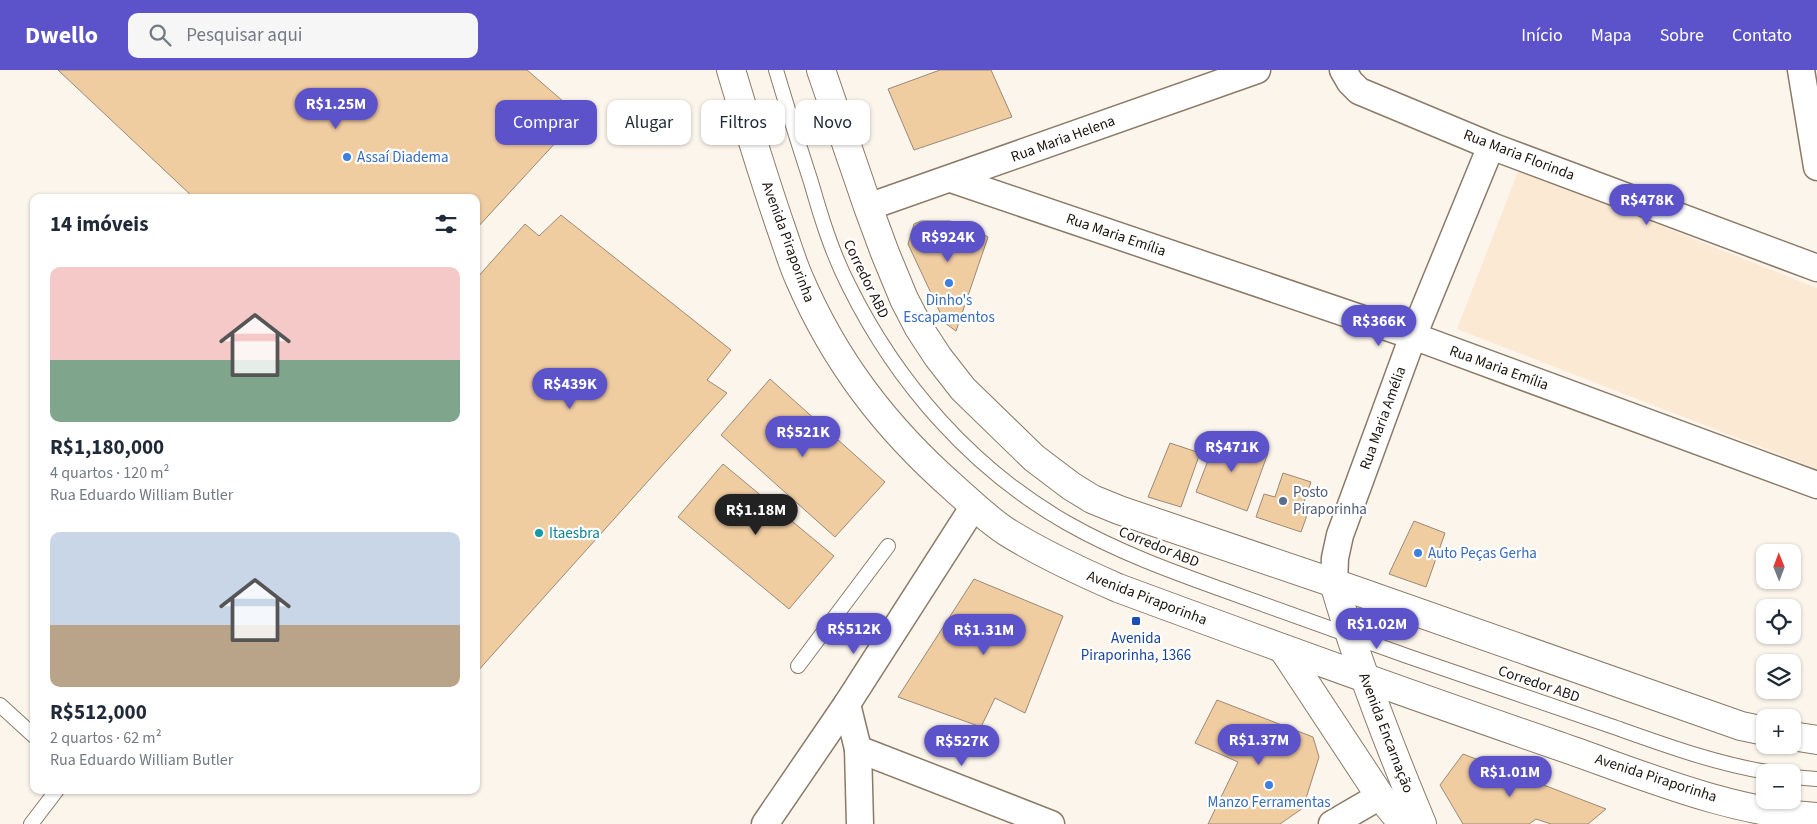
<!DOCTYPE html>
<html lang="pt">
<meta charset="utf-8">
<style>
:root{--surface:#fff;--page:#f6f6f7;--text:#1f2937;--muted:#747a83;--accent:#5c53cb}
body{margin:0;font-family:"Source Sans 3",sans-serif;background:var(--page);color:var(--text);height:100vh;display:flex;flex-direction:column;font-size:19px;white-space:nowrap}
*{box-sizing:border-box;margin:0}
p{font-size:16px;color:var(--muted)}
.icon{flex:none;width:28px;height:28px;fill:none;stroke:currentColor;stroke-width:2;stroke-linecap:round;stroke-linejoin:round}
.map{position:relative;flex:1;overflow:hidden}
.drawer{position:absolute;left:30px;top:124px;width:450px;height:600px;display:flex;flex-direction:column;background:var(--surface);border-radius:10px;box-shadow:0 1px 4px #0004}
.drawer>*{flex:none}
.guide{position:absolute;left:495px;top:30px;width:475px;height:45px;display:flex;gap:10px}
.needle{width:32px;rotate:359deg}
.buttons{position:absolute;left:1756px;top:474px;display:grid;gap:10px}
.buttons a{display:grid;place-items:center;width:45px;height:45px;border-radius:10px;background:var(--surface);box-shadow:0 1px 4px #0004;font-size:25px}
.price{position:absolute;translate:-50% -42px;padding:0 11px;border-radius:18px;background:var(--accent);color:#fff;font-size:16px;line-height:32px;filter:drop-shadow(0 1px 2px #0008)}
.price::after{content:'';position:absolute;left:50%;top:30px;width:15px;height:11px;margin-left:-8px;background:inherit;clip-path:polygon(0 0,100% 0,50% 100%)}
.price.on{background:#222;color:#fff}
ul{padding:0;list-style:none}
li{display:grid;align-content:center;gap:10px;height:265px;padding:0 20px}
li span{display:grid;place-items:center;height:155px;border-radius:10px;color:#555}
li>.icon{margin-inline-start:auto}
span .icon{width:90px;height:90px;fill:#fffc;stroke-width:1}
li b{font-size:21px}
h2{display:flex;justify-content:space-between;align-items:center;height:60px;padding:0 20px;font-size:21px}
.chip{padding:0 18px;border-radius:10px;background:var(--surface);box-shadow:0 1px 4px #0004;font-size:18px;line-height:45px}
.chip.on{background:var(--accent);color:#fff}
header{display:flex;align-items:center;gap:30px;box-sizing:border-box;height:70px;padding:0 25px;background:var(--accent);color:#fff}
header strong{font-size:24px}
nav{display:flex;gap:28px;margin-inline-start:auto;font-size:18px}
.search{width:350px;height:45px;background:var(--page);display:flex;align-items:center;gap:12px;box-sizing:border-box;padding:0 18px;border-radius:10px;color:var(--muted);font-size:19px}
.map>svg:first-child{display:block}
.built{fill:#fce9d3}
.building{fill:#f0cca1;stroke:#9b8976}
.lines{fill:none;stroke-linecap:round;stroke-linejoin:round}
.lane-casing{stroke:#8b7a67;stroke-width:16}
.street-casing{stroke:#8b7a67;stroke-width:29}
.secondary-casing{stroke:#8b7a67;stroke-width:30}
.primary-casing{stroke:#8b7a67;stroke-width:30}
.lane{stroke:#fff;stroke-width:14}
.street{stroke:#fff;stroke-width:26}
.secondary{stroke:#fff;stroke-width:28}
.primary{stroke:#fff;stroke-width:28}
.shop-dot{fill:#3f7fe0;stroke:#fff;stroke-width:2}
.service-dot{fill:#5c6f8a;stroke:#fff;stroke-width:2}
.culture-dot{fill:#0f9aa8;stroke:#fff;stroke-width:2}
.transit-dot{fill:#1a4fb4;stroke:#fff;stroke-width:2}
.labels{text-anchor:middle;dominant-baseline:central;stroke-width:4.5;stroke-linejoin:round;paint-order:stroke}
.street-label{font-size:15px;fill:#1a140c;stroke:#fff}
.shop-label{font-size:15px;fill:#366cbe;stroke:#fff;text-anchor:start}
.service-label{font-size:15px;fill:#4e5e75;stroke:#fff;text-anchor:start}
.culture-label{font-size:15px;fill:#0d838f;stroke:#fff;text-anchor:start}
.transit-label{font-size:15px;fill:#164399;stroke:#fff}
</style>
<header>
<strong>Dwello</strong>
<div class="search"><svg class="icon" aria-label="search" viewBox="0 0 24 24"><circle cx="10" cy="10" r="6"/><path d="M15 15l6 6"/></svg>Pesquisar aqui</div>
<nav><a>Início</a><a>Mapa</a><a>Sobre</a><a>Contato</a></nav>
</header>
<div class="map">
<svg width="1817" height="754" viewBox="0 0 1817 754">
<rect width="100%" height="100%" fill="#fcf5ec"/>
<path class="built" d="M 1519,99 L 1817,218 L 1817,399 L 1457,259 Z"/>
<g class="building">
<path d="M 58,0 L 527,0 L 580,46 L 476,159 L 476,128 L 194,128 Z"/>
<path d="M 940,0 L 991,0 L 1012,47 L 914,80 L 888,19 Z"/>
<path d="M 561,145 L 731,280 L 707,310 L 727,323 L 476,603 L 476,209 L 525,154 L 539,166 Z"/>
<path d="M 921,151 L 950,151 L 970,157 L 988,167 L 956,261 L 945,253 L 908,174 L 914,154 Z"/>
<path d="M 770,309 L 885,412 L 835,467 L 721,365 Z"/>
<path d="M 1218,364 L 1268,383 L 1247,441 L 1196,422 Z"/>
<path d="M 1170,373 L 1200,383 L 1181,437 L 1148,427 Z"/>
<path d="M 723,394 L 834,486 L 789,539 L 678,447 Z"/>
<path d="M 1283,403 L 1311,412 L 1303,435 L 1310,437 L 1301,462 L 1256,447 L 1264,424 L 1275,427 Z"/>
<path d="M 1414,451 L 1445,463 L 1426,517 L 1389,504 Z"/>
<path d="M 974,509 L 1063,546 L 1025,643 L 995,628 L 981,657 L 898,627 Z"/>
<path d="M 1217,630 L 1313,667 L 1319,687 L 1303,738 L 1280,754 L 1208,754 L 1238,692 L 1195,673 Z"/>
<path d="M 1463,684 L 1606,739 L 1588,754 L 1551,754 L 1536,749 L 1529,754 L 1463,754 L 1440,715 Z"/>
</g>
<g class="lines">
<g class="lane-casing">
<g id="lane">
<path d="M 776,0 C 787,37 799,75 811,112 C 821,147 832,183 849,216 C 897,313 972,399 1067,453 C 1118,482 1173,502 1229,522 C 1288,543 1347,565 1407,586 C 1475,609 1543,633 1611,656 C 1662,674 1713,693 1767,702"/>
<path d="M 798,596 L 888,476"/>
<path d="M 0,635 L 34,666"/>
<path d="M 1792,707 L 1817,709"/>
<path d="M 31,754 L 57,720"/>
</g>
</g>
<g class="street-casing">
<g id="street">
<path d="M 1343,0 L 1350,12 L 1359,21 L 1491,76 L 1817,198"/>
<path d="M 1801,0 L 1817,97"/>
<path d="M 951,109 L 1413,266 L 1817,415"/>
<path d="M 868,137 L 1257,0"/>
<path d="M 1334,513 L 1335,488 L 1340,465 L 1413,266 L 1491,76"/>
<path d="M 847,634 L 858,679 L 860,754"/>
<path d="M 858,679 L 1051,754"/>
<path d="M 765,754 L 847,634 L 974,436"/>
<path d="M 1332,754 L 1380,726"/>
</g>
</g>
<g class="secondary-casing">
<g id="secondary">
<path d="M 1334,513 C 1358,596 1389,675 1422,754"/>
<path d="M 1283,579 L 1380,726 L 1403,754"/>
</g>
</g>
<g class="primary-casing">
<g id="primary">
<path d="M 731,0 C 747,53 763,106 781,158 C 787,175 792,192 799,208 C 835,292 886,358 954,418 C 971,433 988,450 1007,462 C 1042,484 1079,501 1118,518 C 1264,572 1411,625 1559,676 C 1640,704 1731,743 1817,747"/>
<path d="M 821,0 L 868,137 L 885,183 L 904,229 L 919,258 L 938,287 L 963,319 L 1034,388 L 1071,416 L 1092,429 L 1119,440 L 1334,513 L 1741,656 L 1765,661"/>
<path d="M 1792,666 L 1817,670"/>
</g>
</g>
<use href="#lane" class="lane"/>
<use href="#street" class="street"/>
<use href="#secondary" class="secondary"/>
<use href="#primary" class="primary"/>
</g>
<g class="shop-dot">
<circle cx="347" cy="87" r="5"/>
<circle cx="949" cy="213" r="5"/>
<circle cx="1418" cy="483" r="5"/>
<circle cx="1269" cy="715" r="5"/>
</g>
<circle class="service-dot" cx="1283" cy="431" r="5"/>
<circle class="culture-dot" cx="539" cy="463" r="5"/>
<rect class="transit-dot" x="1131" y="546" width="10" height="10" rx="2.5"/>
<g class="labels">
<g class="street-label">
<text transform="translate(1063 69) rotate(-20)">Rua Maria Helena</text>
<text transform="translate(1519 85) rotate(21)">Rua Maria Florinda</text>
<text transform="translate(1116 165) rotate(19)">Rua Maria Emília</text>
<text transform="translate(788 172) rotate(70)">Avenida Piraporinha</text>
<text transform="translate(866 209) rotate(64)">Corredor ABD</text>
<text transform="translate(1499 298) rotate(20)">Rua Maria Emília</text>
<text transform="translate(1383 348) rotate(-70)">Rua Maria Amélia</text>
<text transform="translate(1159 477) rotate(22)">Corredor ABD</text>
<text transform="translate(1147 528) rotate(21)">Avenida Piraporinha</text>
<text transform="translate(1539 614) rotate(19)">Corredor ABD</text>
<text transform="translate(1386 663) rotate(69)">Avenida Encarnação</text>
<text transform="translate(1656 708) rotate(18)">Avenida Piraporinha</text>
</g>
<g class="shop-label">
<text x="357" y="87">Assaí Diadema</text>
<text x="949" y="230" text-anchor="middle">Dinho's<tspan x="949" dy="17">Escapamentos</tspan></text>
<text x="1428" y="483">Auto Peças Gerha</text>
<text x="1269" y="732" text-anchor="middle">Manzo Ferramentas</text>
</g>
<g class="service-label">
<text x="1293" y="422">Posto<tspan x="1293" dy="17">Piraporinha</tspan></text>
</g>
<g class="culture-label">
<text x="549" y="463">Itaesbra</text>
</g>
<g class="transit-label">
<text x="1136" y="568">Avenida<tspan x="1136" dy="17">Piraporinha, 1366</tspan></text>
</g>
</g>
</svg>
<div class="buttons">
<a><svg class="needle" viewBox="-14 -14 28 28"><path d="M0-13l5 13h-10z" fill="#e53935"/><path d="M0 13l5-13h-10z" fill="#747a83"/></svg></a>
<a><svg class="icon" aria-label="locate" viewBox="0 0 24 24"><circle cx="12" cy="12" r="6"/><path d="M12 2v4M12 18v4M2 12h4M18 12h4"/></svg></a>
<a><svg class="icon" aria-label="layers" viewBox="0 0 24 24"><path d="M12 4l9 5-9 5-9-5zM3 14l9 5 9-5"/></svg></a>
<a>+</a>
<a>−</a>
</div>
<b class="price" style="left:336px;top:60px">R$1.25M</b>
<b class="price" style="left:1647px;top:156px">R$478K</b>
<b class="price" style="left:948px;top:193px">R$924K</b>
<b class="price" style="left:1379px;top:277px">R$366K</b>
<b class="price" style="left:570px;top:340px">R$439K</b>
<b class="price" style="left:803px;top:388px">R$521K</b>
<b class="price" style="left:1232px;top:403px">R$471K</b>
<b class="price on" style="left:756px;top:466px">R$1.18M</b>
<b class="price" style="left:1377px;top:580px">R$1.02M</b>
<b class="price" style="left:854px;top:585px">R$512K</b>
<b class="price" style="left:984px;top:586px">R$1.31M</b>
<b class="price" style="left:1259px;top:696px">R$1.37M</b>
<b class="price" style="left:962px;top:697px">R$527K</b>
<b class="price" style="left:1510px;top:728px">R$1.01M</b>
<div class="guide">
<a class="chip on">Comprar</a>
<a class="chip">Alugar</a>
<a class="chip">Filtros</a>
<a class="chip">Novo</a>
</div>
<section class="drawer">
<h2>14 imóveis<svg class="icon" aria-label="filters" viewBox="0 0 24 24"><path d="M4 7h16M4 17h16"/><circle cx="9" cy="7" r="2"/><circle cx="15" cy="17" r="2"/></svg></h2>
<ul>
<li><span style="background:linear-gradient(#f6c9c9 60%,#7fa58c 0)"><svg class="icon" aria-label="home" viewBox="0 0 24 24"><path d="M3 11l9-7 9 7M6 9v11h12V9"/></svg></span><div><b>R$1,180,000</b><p>4 quartos · 120 m²</p><p>Rua Eduardo William Butler</p></div></li>
<li><span style="background:linear-gradient(#c9d6e8 60%,#b9a48a 0)"><svg class="icon" aria-label="home" viewBox="0 0 24 24"><path d="M3 11l9-7 9 7M6 9v11h12V9"/></svg></span><div><b>R$512,000</b><p>2 quartos · 62 m²</p><p>Rua Eduardo William Butler</p></div></li>
</ul>
</section>
</div>
